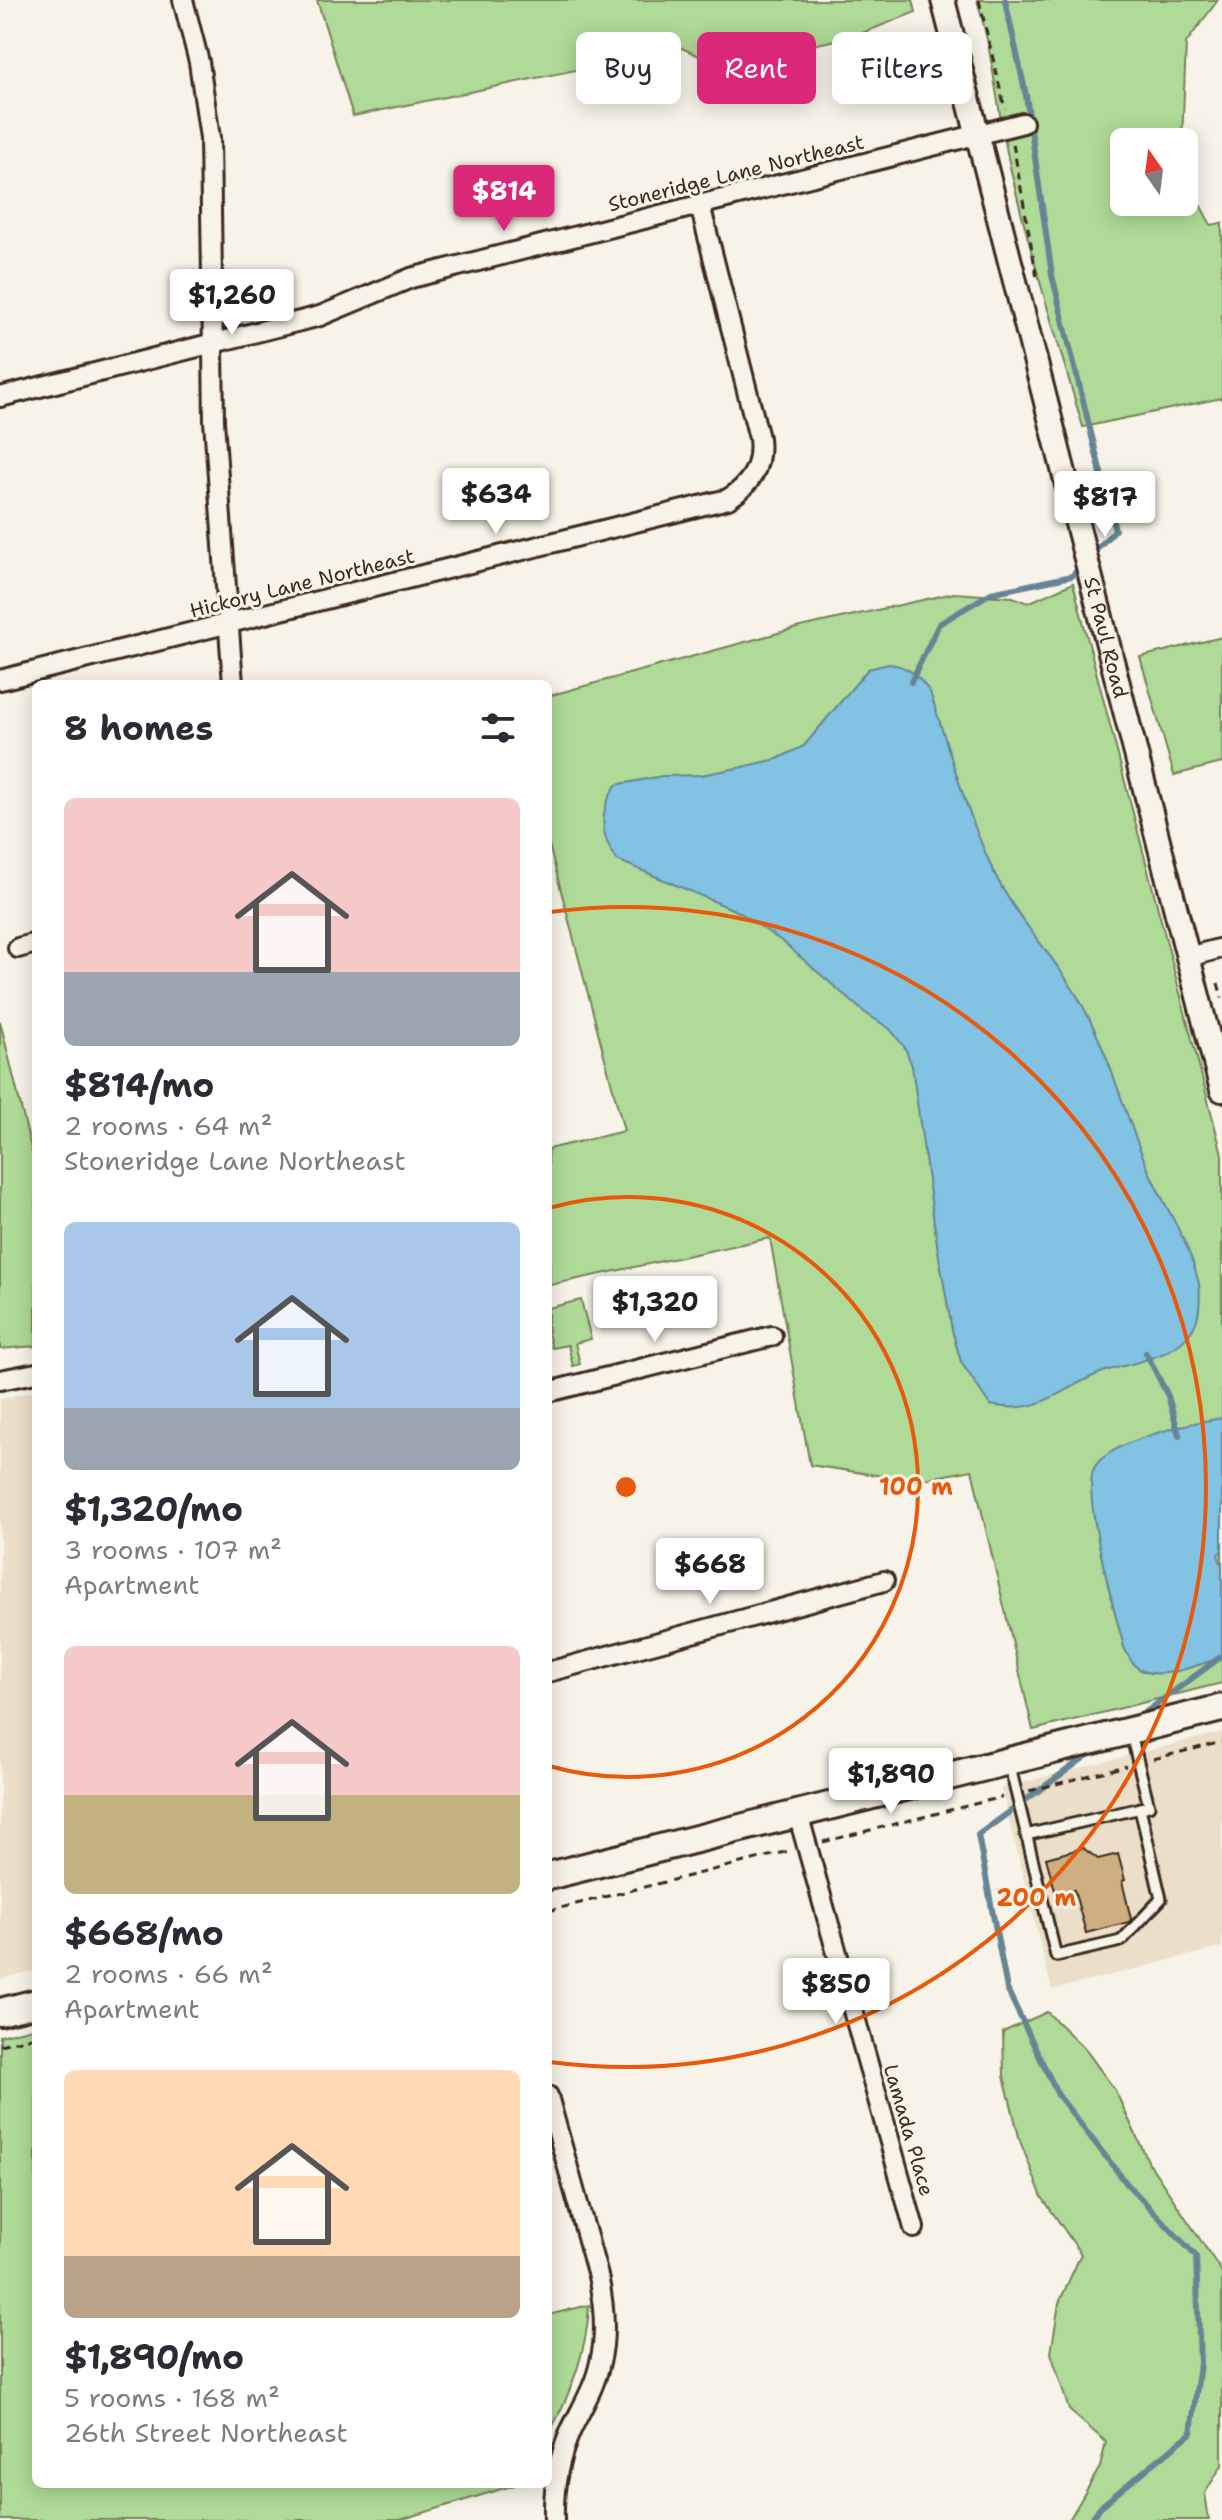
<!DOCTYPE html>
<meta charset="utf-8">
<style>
:root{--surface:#fff;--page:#f7f7f7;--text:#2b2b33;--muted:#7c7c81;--accent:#db2777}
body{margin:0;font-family:"Shantell Sans",sans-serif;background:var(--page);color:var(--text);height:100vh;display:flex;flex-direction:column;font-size:30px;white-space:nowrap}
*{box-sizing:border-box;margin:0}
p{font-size:26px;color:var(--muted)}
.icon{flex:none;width:44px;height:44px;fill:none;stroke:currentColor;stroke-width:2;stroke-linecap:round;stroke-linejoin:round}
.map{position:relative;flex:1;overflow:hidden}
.side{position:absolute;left:32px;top:680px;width:520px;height:1808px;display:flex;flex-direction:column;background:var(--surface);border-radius:12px;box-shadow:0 4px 20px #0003}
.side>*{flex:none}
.hud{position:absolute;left:576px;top:32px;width:526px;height:72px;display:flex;gap:16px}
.needle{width:52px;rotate:346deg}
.fabs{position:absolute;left:1110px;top:128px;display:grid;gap:16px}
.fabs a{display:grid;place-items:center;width:88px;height:88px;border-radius:12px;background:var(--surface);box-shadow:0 4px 20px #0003;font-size:40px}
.price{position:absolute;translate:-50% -68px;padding:0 18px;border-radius:8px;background:#fff;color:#222;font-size:26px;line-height:52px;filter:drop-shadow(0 2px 4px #0008)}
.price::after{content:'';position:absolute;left:50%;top:48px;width:24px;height:18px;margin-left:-12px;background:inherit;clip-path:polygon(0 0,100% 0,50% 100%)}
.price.on{background:var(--accent);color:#fff}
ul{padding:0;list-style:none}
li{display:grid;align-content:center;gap:16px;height:424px;padding:0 32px}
li span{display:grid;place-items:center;height:248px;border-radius:12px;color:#555}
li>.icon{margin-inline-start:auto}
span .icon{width:144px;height:144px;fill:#fffc;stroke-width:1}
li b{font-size:34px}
h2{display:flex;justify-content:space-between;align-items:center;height:96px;padding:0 32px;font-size:34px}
.tag{padding:0 28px;border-radius:12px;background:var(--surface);box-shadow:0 4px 20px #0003;font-size:28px;line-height:72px}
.tag.on{background:var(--accent);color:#fff}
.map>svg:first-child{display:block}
.built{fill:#ebdfc9}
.green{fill:#afda97;stroke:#75825a;stroke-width:2}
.water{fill:#82c2e2;stroke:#668594;stroke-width:2}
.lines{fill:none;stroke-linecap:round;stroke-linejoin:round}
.stream{stroke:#668594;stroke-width:6}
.building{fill:#ceaf82;stroke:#3b2a1e;stroke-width:2}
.service-casing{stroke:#3b2a1e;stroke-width:15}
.minor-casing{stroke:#3b2a1e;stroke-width:24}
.tertiary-casing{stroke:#3b2a1e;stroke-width:28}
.secondary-casing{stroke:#3b2a1e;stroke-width:32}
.path{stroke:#3b2a1e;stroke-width:3;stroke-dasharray:8 6;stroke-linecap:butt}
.service{stroke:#f7f3e8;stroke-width:9}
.minor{stroke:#f7f3e8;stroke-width:18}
.tertiary{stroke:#f7f3e8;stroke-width:22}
.secondary{stroke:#f7f3e8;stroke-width:26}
.ring{fill:none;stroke:#e8590c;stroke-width:4}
.labels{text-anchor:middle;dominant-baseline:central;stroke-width:6;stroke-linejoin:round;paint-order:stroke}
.street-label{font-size:20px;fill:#3b2a1e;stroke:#f7f3e8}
.centre{fill:#e8590c;stroke:#f7f3e8;stroke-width:4}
.ring-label{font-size:24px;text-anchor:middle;font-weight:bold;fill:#e8590c;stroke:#f7f3e8;stroke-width:6;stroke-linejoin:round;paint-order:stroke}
</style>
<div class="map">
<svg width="1222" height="2520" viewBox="0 0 1222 2520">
<rect width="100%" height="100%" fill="#f7f3e8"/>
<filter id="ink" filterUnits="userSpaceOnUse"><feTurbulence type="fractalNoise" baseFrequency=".0125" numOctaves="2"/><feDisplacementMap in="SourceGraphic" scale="16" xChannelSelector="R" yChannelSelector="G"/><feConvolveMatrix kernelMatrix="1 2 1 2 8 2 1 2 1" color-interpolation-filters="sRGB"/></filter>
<g filter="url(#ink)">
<g class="built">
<path d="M 36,1391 L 36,1970 L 0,1979 L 0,1399 Z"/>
<path d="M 1222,1732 L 1222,1947 L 1052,1990 L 1001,1788 Z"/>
</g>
<g class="green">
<path d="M 317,0 L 913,0 L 916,12 L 855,36 L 718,65 L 682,48 L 353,116 Z"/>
<path d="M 977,0 L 1218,0 L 1186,43 L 1182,142 L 1124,142 L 1124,202 L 1184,202 L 1184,175 L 1211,225 L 1222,223 L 1222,398 L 1083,427 C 1057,339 1029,251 1009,162 C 997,108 993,53 977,0 Z"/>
<path d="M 1073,583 L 1222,1154 L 1222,1683 L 1033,1730 L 972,1470 L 915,1481 L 810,1465 L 770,1238 L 550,1285 L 548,1149 L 624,1131 L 548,841 L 548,696 L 800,627 L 954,593 L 1013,597 L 1028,603 Z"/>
<path d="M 1222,637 L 1222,763 L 1174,775 L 1140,657 Z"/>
<path d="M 0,1021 L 36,1169 L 36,1346 L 0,1349 Z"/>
<path d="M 581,1300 L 591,1339 L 575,1343 L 580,1364 L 573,1366 L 568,1345 L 552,1348 L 548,1333 L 548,1308 Z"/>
<path d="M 1047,2012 L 1085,2049 L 1115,2090 L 1149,2163 L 1222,2272 L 1222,2465 L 1205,2493 L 1209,2520 L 1069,2520 L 1100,2467 L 1106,2442 L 1069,2410 L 1051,2353 L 1059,2303 L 1081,2254 L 1042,2197 L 1020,2141 L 1004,2076 L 1003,2032 Z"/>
<path d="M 36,2027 L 36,2484 L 518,2484 L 400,2520 L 0,2520 L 0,2036 Z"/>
<path d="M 589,2305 C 587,2352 571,2394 548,2435 L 548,2315 Z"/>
</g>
<g class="water">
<path d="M 889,664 C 909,666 918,676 930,692 C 950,752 966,812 993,870 C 1015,918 1054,955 1080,1001 C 1110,1054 1124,1113 1148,1169 C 1164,1206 1189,1241 1198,1280 C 1201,1290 1200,1312 1196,1322 C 1182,1358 1135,1361 1103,1372 C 1061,1387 1042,1416 990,1405 L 961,1362 L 952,1330 L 938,1251 L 912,1066 L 905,1048 L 890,1029 L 864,1012 L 783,942 L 739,912 L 617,860 C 599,835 599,810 616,785 L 662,776 L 701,775 L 738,768 L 777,759 L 804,746 L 868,669 Z"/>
<path d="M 1222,1418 L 1222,1550 L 1218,1555 L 1222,1566 L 1222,1657 C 1200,1664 1153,1685 1134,1665 C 1130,1660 1127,1653 1124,1647 C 1116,1616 1081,1493 1094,1468 C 1108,1441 1193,1422 1222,1418 Z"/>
</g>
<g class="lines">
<g class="stream">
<path d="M 1005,0 L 1026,95 L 1052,275 L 1115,530 L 1091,555"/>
<path d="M 911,682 L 939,624 L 991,593 L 1072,576 L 1081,566"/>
<path d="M 1146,1353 L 1168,1396 L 1179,1435"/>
<path d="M 1138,1718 L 1222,1656"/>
<path d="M 1091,2520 L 1100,2507 L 1191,2433 L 1200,2363 L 1196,2256 L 1127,2184 L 1058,2095 L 1007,1989 L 978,1835 L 1093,1751"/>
</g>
</g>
<path class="building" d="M 1083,1848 L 1098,1859 L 1118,1854 L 1125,1880 L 1122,1881 L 1131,1919 L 1129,1922 L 1086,1933 L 1074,1890 L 1056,1894 L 1046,1858 Z"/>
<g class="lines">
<g class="service-casing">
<g id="service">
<path d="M 1009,1763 L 1056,1956 L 1121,1941 L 1161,1899 L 1140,1808"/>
<path d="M 1026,1835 L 1149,1806 L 1131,1734"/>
</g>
</g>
<g class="minor-casing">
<g id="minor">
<path d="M 183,0 L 199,62 L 210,138 L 214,421 L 233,684"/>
<path d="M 0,397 L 320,316 L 411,278 L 1023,123"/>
<path d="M 0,680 L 728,499 C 752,484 762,466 759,438 L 700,205"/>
<path d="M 18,948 L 36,943"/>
<path d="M 1188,957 L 1222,948"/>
<path d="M 0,1380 L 36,1373"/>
<path d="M 548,1392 L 772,1336"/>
<path d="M 548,1672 L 884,1581"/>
<path d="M 798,1814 L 914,2228"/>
<path d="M 548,2096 L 598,2276 C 604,2304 607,2334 600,2362 C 595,2387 582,2407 571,2430 C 558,2459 553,2488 554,2520"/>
</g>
</g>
<g class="tertiary-casing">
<g id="tertiary">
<path id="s1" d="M 943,0 L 1222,1090"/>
</g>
</g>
<g class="secondary-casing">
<g id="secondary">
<path d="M 548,1876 L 1222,1708"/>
<path d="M 0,2012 L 36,2003"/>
</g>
</g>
<g class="path">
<path d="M 979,0 L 1005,109"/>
<path d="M 1013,144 L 1037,278"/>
<path d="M 1218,983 L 1222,998"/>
<path d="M 1153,1759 L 1222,1742"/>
<path d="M 1029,1791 L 1126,1766"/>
<path d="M 823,1842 L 1002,1797"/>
<path d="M 548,1911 L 789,1851"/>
<path d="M 0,2045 L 36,2036"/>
</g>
<use href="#service" class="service"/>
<use href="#minor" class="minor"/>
<use href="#tertiary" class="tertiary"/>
<use href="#secondary" class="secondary"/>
</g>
</g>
<g class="ring">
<path d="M549 1208A290 290 0 1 1 549 1766"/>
<path d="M550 912A580 580 0 1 1 550 2062"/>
</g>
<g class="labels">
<g class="street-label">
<text transform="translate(736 173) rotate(-14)">Stoneridge Lane Northeast</text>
<text transform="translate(302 583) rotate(-14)">Hickory Lane Northeast</text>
<text stroke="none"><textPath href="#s1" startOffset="658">St Paul Road</textPath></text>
<text transform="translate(909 2130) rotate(74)">Lamada Place</text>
</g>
</g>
<circle cx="626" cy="1487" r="12" class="centre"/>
<g class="ring-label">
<text x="916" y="1495">100 m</text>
<text x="1036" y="1906">200 m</text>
</g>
</svg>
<div class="fabs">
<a><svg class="needle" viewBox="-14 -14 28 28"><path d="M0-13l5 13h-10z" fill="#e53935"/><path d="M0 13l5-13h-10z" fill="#7c7c81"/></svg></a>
</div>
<b class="price on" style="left:504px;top:233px">$814</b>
<b class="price" style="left:232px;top:337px">$1,260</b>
<b class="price" style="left:496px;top:536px">$634</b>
<b class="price" style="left:1105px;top:539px">$817</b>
<b class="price" style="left:655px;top:1344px">$1,320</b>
<b class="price" style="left:710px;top:1606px">$668</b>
<b class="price" style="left:891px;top:1816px">$1,890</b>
<b class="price" style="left:836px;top:2026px">$850</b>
<div class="hud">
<a class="tag">Buy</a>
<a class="tag on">Rent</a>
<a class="tag">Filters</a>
</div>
<section class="side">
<h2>8 homes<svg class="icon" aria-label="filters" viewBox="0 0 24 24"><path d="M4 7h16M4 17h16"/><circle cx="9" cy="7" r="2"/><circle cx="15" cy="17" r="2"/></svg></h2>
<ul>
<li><span style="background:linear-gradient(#f6c9c9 70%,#9aa5b1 0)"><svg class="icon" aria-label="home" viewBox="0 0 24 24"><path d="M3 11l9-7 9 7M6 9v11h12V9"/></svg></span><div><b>$814/mo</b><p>2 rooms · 64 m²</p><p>Stoneridge Lane Northeast</p></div></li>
<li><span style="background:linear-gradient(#a9c7e8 75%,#9aa5b1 0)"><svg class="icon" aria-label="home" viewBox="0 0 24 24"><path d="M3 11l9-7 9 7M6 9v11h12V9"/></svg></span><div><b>$1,320/mo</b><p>3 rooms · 107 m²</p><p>Apartment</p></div></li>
<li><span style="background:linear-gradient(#f6c9c9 60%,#c2b280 0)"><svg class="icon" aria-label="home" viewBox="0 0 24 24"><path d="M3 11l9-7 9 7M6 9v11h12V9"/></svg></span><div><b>$668/mo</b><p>2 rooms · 66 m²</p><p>Apartment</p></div></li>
<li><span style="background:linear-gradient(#ffd9b3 75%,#b9a48a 0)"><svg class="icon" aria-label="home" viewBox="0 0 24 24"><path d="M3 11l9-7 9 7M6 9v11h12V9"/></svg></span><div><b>$1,890/mo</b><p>5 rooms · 168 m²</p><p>26th Street Northeast</p></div></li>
</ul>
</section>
</div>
